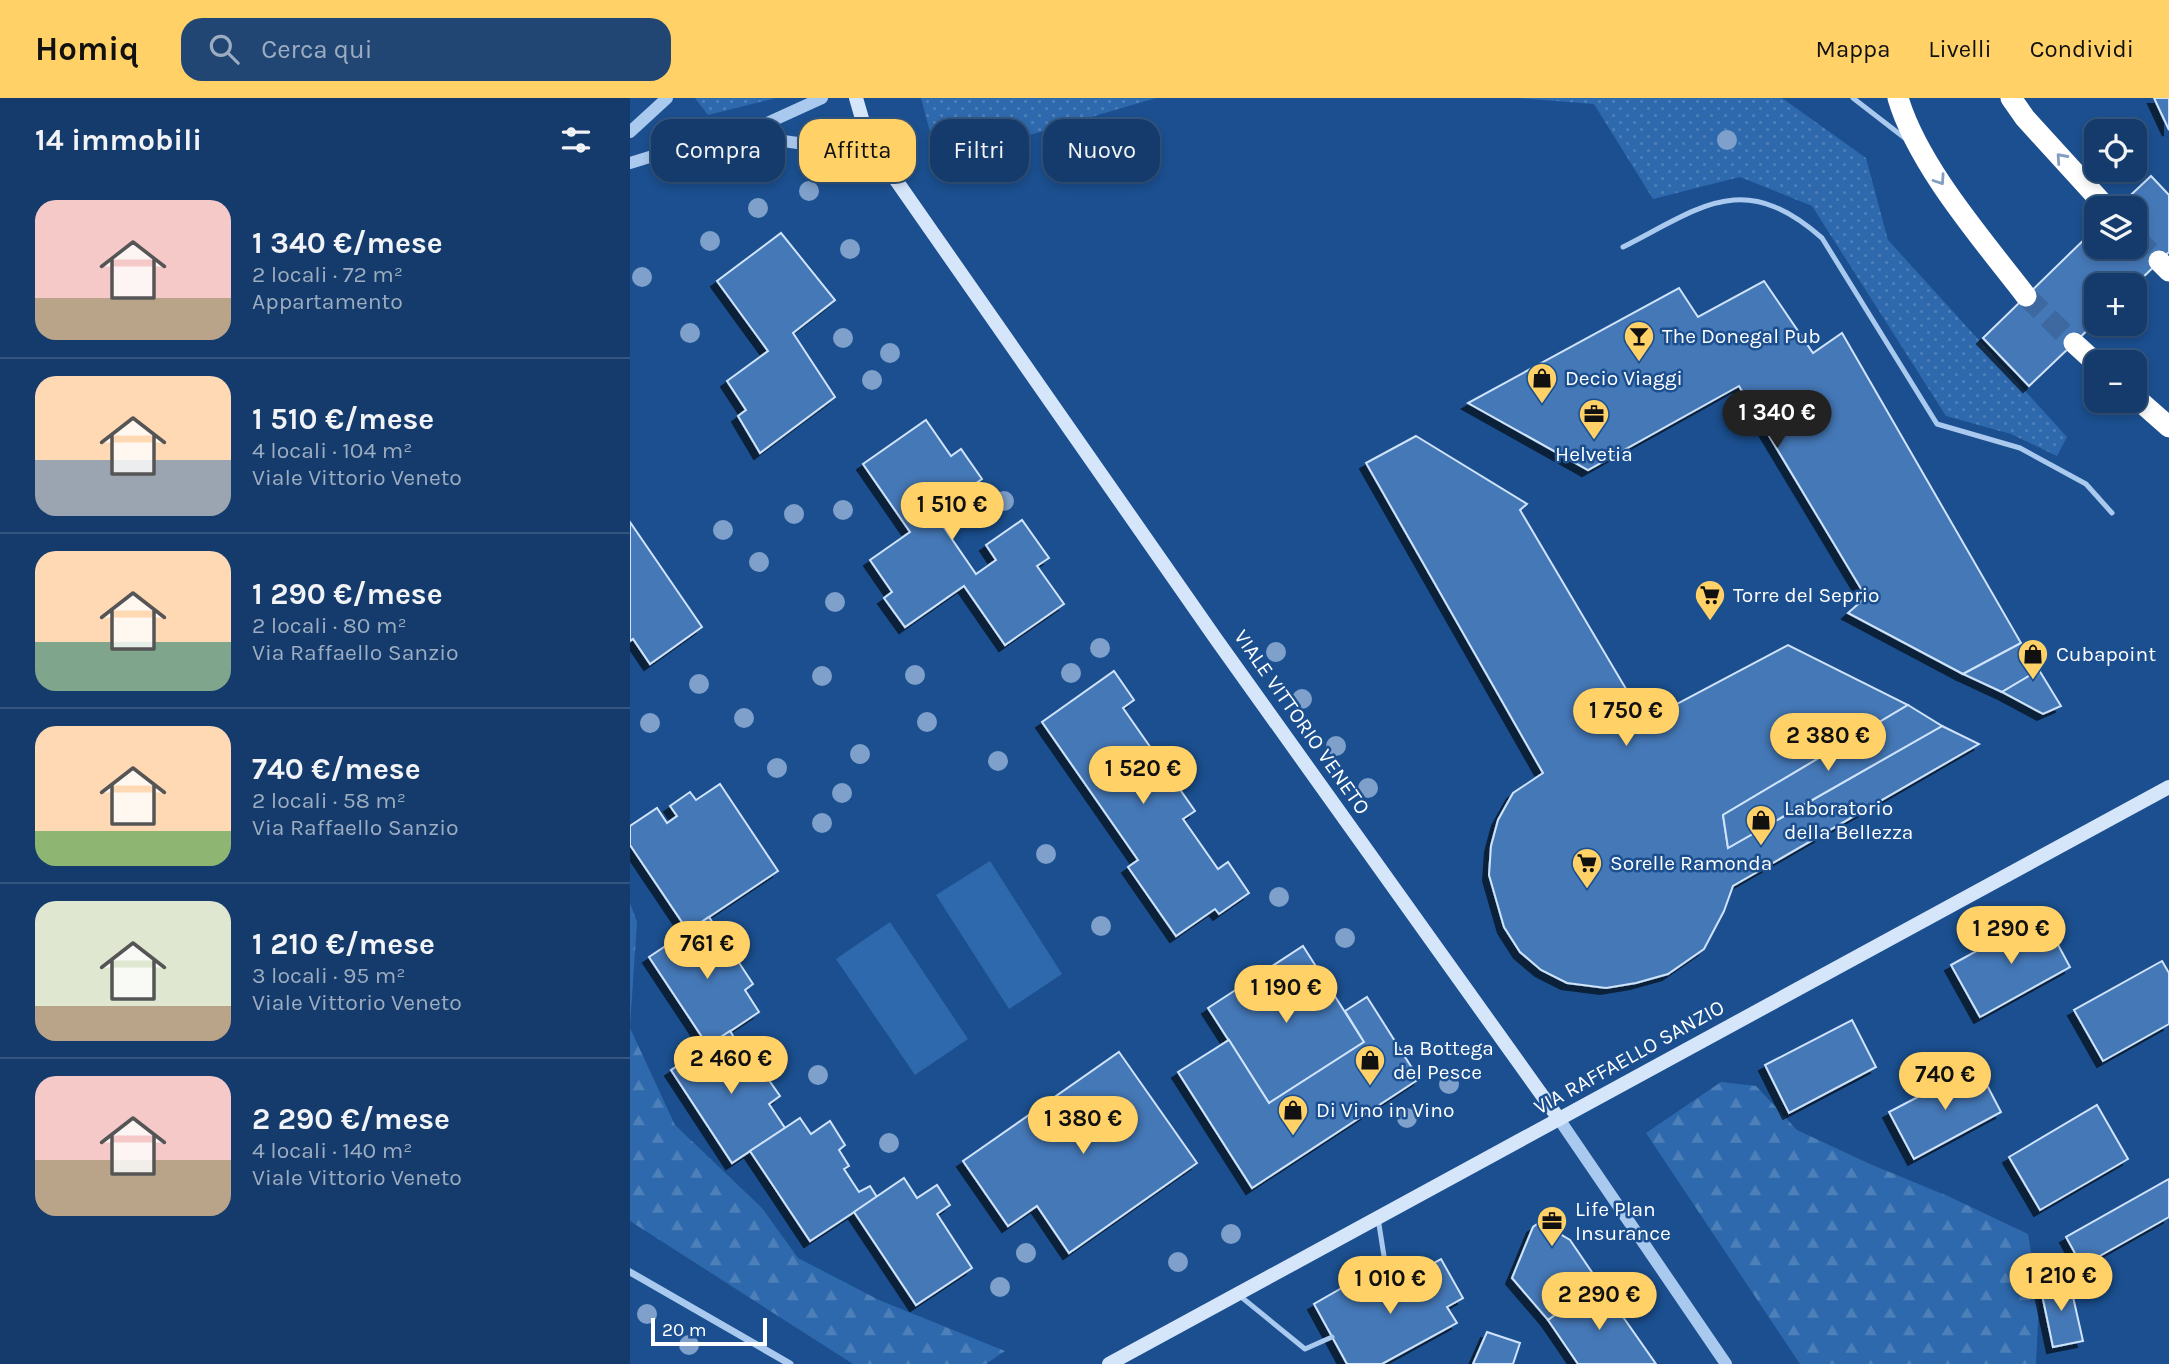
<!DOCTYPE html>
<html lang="it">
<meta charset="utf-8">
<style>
:root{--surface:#143b6b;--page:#214673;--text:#f1f3f6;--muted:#9dadc1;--line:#33557e;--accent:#ffd166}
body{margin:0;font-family:Karla,sans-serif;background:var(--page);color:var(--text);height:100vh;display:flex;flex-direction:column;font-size:26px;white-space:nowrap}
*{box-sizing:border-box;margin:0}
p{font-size:23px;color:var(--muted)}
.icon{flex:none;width:38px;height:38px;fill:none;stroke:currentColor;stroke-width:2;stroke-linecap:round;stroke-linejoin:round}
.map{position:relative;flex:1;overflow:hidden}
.details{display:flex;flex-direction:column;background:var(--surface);width:630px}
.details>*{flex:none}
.guide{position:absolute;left:21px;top:21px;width:665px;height:63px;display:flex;gap:14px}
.fabs{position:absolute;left:1454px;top:21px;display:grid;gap:14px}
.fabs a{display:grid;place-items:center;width:63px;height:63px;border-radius:14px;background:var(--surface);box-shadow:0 4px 10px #0003,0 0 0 2px var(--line);font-size:35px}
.scale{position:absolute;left:21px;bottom:18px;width:116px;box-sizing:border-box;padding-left:7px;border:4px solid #fff;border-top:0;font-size:19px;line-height:24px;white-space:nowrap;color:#fff;-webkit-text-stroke:5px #1b4f8f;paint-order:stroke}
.price{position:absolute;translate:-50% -60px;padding:0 16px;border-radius:24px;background:var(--accent);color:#111;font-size:23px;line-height:46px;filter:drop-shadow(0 2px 4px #0008)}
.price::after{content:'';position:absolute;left:50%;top:42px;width:21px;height:16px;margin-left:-10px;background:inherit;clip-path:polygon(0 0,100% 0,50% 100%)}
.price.selected{background:#222;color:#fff}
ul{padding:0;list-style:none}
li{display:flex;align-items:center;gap:21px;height:175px;padding:0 35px}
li+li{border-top:2px solid var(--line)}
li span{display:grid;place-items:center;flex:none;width:196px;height:140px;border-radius:21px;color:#555}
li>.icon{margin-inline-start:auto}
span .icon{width:84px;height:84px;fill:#fffc;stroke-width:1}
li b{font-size:30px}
h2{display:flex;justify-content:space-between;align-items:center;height:84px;padding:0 35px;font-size:30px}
.tag{padding:0 24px;border-radius:21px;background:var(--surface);box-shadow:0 4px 10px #0003,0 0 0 2px var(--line);font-size:24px;line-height:63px}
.tag.selected{background:var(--accent);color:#111}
header{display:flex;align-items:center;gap:42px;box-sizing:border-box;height:98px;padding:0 35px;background:var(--accent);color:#111}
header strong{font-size:33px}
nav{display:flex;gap:38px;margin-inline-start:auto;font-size:24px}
.search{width:490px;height:63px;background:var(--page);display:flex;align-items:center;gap:18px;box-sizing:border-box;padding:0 24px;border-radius:21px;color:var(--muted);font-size:26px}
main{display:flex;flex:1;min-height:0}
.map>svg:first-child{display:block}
.grass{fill:url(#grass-dots)}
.forest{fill:url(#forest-firs)}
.green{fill:#2e69ad}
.building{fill:#4478b7;stroke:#cfe3fa;stroke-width:2;filter:url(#shadow)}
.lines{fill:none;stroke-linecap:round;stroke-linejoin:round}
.motorway-tunnel{stroke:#3d69a0;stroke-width:21;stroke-dasharray:21 10;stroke-linecap:butt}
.service{stroke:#a9c9ee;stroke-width:5}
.minor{stroke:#a9c9ee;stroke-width:7}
.tertiary{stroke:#a9c9ee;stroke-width:12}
.secondary{stroke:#d6e6fa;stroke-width:14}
.motorway{stroke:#fff;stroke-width:21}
.tree{fill:#7ea0ca}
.oneway{stroke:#829ec1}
.labels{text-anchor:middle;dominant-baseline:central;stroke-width:5;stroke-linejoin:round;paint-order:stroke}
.poi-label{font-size:21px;fill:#fff;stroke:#1b4f8f;text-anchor:start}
.street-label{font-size:21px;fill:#fff;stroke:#1b4f8f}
</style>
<header>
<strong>Homiq</strong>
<div class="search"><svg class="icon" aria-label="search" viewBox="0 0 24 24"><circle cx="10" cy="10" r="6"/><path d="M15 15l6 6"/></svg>Cerca qui</div>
<nav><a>Mappa</a><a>Livelli</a><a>Condividi</a></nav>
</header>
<main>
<section class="details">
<h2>14 immobili<svg class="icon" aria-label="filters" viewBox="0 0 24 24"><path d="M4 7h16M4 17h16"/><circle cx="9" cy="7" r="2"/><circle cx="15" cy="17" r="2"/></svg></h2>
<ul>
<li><span style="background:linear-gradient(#f6c9c9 70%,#b9a48a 0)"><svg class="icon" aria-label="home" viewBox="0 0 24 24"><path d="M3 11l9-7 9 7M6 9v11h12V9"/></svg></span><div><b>1 340 €/mese</b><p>2 locali · 72 m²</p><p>Appartamento</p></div></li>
<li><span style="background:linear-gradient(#ffd9b3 60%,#9aa5b1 0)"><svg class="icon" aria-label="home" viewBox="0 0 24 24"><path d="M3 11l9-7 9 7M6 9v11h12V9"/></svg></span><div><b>1 510 €/mese</b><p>4 locali · 104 m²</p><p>Viale Vittorio Veneto</p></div></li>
<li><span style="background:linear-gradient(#ffd9b3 65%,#7fa58c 0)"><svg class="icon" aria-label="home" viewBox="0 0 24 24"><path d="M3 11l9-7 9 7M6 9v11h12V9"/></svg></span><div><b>1 290 €/mese</b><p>2 locali · 80 m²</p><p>Via Raffaello Sanzio</p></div></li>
<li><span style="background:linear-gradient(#ffd9b3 75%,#8fb573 0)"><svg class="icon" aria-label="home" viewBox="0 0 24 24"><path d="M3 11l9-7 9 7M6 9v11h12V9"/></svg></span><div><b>740 €/mese</b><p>2 locali · 58 m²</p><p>Via Raffaello Sanzio</p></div></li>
<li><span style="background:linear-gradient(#dfe7d0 75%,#b9a48a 0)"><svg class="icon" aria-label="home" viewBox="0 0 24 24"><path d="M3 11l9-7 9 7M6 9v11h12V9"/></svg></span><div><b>1 210 €/mese</b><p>3 locali · 95 m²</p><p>Viale Vittorio Veneto</p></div></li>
<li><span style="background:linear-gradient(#f6c9c9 60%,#b9a48a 0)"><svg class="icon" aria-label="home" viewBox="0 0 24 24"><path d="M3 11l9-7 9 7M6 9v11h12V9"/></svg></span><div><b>2 290 €/mese</b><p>4 locali · 140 m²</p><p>Viale Vittorio Veneto</p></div></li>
</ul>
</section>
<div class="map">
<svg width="1539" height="1266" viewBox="0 0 1539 1266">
<defs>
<pattern id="grass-dots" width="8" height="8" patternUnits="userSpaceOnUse" patternTransform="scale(1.75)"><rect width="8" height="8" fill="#2e69ad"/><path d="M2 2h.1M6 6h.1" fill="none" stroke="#4d80b9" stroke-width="1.8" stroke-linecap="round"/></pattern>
<pattern id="forest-firs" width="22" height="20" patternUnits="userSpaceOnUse" patternTransform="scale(1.75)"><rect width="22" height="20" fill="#2e69ad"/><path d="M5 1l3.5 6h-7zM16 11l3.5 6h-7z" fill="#4d80b9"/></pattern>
<filter id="shadow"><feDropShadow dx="-6" dy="6" stdDeviation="0" flood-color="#0009"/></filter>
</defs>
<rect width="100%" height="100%" fill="#1b4f8f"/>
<g class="grass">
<path d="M 65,0 L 146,0 L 78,17 Z"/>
<path d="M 291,0 L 526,0 L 308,64 Z"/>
<path d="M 888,0 L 1152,0 L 1236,60 L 1258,142 L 1437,339 L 1427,358 L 1381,336 L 1316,318 L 1182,108 L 1110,79 L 1023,101 L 964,6 Z"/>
</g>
<g class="forest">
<path d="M 0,805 L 7,824 L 0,929 Z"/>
<path d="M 0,930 L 45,1027 L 132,1110 L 168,1160 L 249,1202 L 375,1253 L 356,1266 L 223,1266 L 0,1123 Z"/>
<path d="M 1091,984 L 1126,988 L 1167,1032 L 1240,1066 L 1320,1099 L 1398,1136 L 1409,1202 L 1406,1266 L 1170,1266 L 1016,1035 Z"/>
</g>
<g class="green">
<path d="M 360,763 L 432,876 L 379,911 L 306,797 Z"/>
<path d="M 260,824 L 338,941 L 285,977 L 206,861 Z"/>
</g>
<g class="building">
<path d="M 1524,0 L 1539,0 L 1539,32 Z"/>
<path d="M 1521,78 L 1539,97 L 1539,154 L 1505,187 L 1466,187 L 1466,224 L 1399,288 L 1353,240 L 1466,130 L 1466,149 L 1505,149 L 1505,110 L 1487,110 Z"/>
<path d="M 151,135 L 205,202 L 163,235 L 205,299 L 130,355 L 108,318 L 116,312 L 97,283 L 138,253 L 87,183 Z"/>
<path d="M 1134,183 L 1183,255 L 1212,235 L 1391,545 L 1333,576 L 1218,515 L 1236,499 L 1109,288 L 958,372 L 838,305 L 1049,190 L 1068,219 Z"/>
<path d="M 296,322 L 321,358 L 331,351 L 352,381 L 304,415 L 346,476 L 366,462 L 356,447 L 392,422 L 419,460 L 407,468 L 434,506 L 375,547 L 334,488 L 275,529 L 254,500 L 262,494 L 240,462 L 280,434 L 233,366 Z"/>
<path d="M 786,338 L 897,406 L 890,412 L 1015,623 L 1158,547 L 1278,607 L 1093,717 L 1098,750 L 1312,628 L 1349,646 L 1103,788 L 1094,813 L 1074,851 L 1038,876 L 1006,885 L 976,890 L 937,885 L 911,872 L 890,854 L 874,829 L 859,777 L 861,748 L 868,722 L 883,695 L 913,675 L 736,365 Z"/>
<path d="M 0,424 L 72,529 L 20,566 L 3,541 L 0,543 Z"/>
<path d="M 1391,545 L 1409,572 L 1372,594 L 1333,576 Z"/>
<path d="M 1409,572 L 1431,608 L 1413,616 L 1372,594 Z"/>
<path d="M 484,573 L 504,602 L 493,610 L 565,713 L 553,721 L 588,771 L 598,764 L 619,795 L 589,816 L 585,811 L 546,838 L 498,769 L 508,762 L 412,624 Z"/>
<path d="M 1278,607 L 1312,628 L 1098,750 L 1093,717 Z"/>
<path d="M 90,686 L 148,773 L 58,833 L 0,747 L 0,728 L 27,710 L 37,725 L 47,718 L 40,708 L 60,694 L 66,702 Z"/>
<path d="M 1412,817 L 1440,869 L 1350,919 L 1321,867 Z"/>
<path d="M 79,819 L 123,886 L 115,892 L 129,914 L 78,948 L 19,859 Z"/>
<path d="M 673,848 L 734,944 L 639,1005 L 578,910 Z"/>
<path d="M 1532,863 L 1539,875 L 1539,926 L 1473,963 L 1444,912 Z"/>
<path d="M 737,899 L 789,981 L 622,1090 L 548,974 L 599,942 L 639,1005 L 734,944 L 715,913 Z"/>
<path d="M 1222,922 L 1246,969 L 1159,1015 L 1135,967 Z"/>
<path d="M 100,933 L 122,968 L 127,965 L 150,998 L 139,1006 L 155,1030 L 102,1065 L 41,972 Z"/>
<path d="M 489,954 L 567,1065 L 439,1155 L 407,1108 L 378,1128 L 333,1063 Z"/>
<path d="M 1347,968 L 1371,1014 L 1284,1061 L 1259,1014 Z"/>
<path d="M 1467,1007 L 1498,1061 L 1410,1112 L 1379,1059 Z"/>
<path d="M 170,1020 L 181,1036 L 200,1023 L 215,1047 L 209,1052 L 219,1068 L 214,1071 L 229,1094 L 240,1088 L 247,1099 L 180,1143 L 120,1053 Z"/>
<path d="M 274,1080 L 287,1100 L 307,1087 L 320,1107 L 307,1116 L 342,1170 L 286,1207 L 224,1114 Z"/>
<path d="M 1539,1081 L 1539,1119 L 1452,1168 L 1436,1139 Z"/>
<path d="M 910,1124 L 940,1142 L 970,1186 L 918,1222 L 882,1180 L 903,1129 Z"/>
<path d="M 811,1161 L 833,1200 L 817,1209 L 827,1225 L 752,1266 L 717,1266 L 684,1206 L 724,1183 L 735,1203 Z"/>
<path d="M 1439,1181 L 1453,1243 L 1423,1249 L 1410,1187 Z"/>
<path d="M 970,1186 L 1026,1266 L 948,1266 L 918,1222 Z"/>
<path d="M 857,1234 L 890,1245 L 883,1266 L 843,1266 Z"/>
</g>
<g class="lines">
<g class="motorway-tunnel">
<path d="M 1505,139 L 1529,163"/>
<path d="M 1396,198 L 1444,245"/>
</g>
<g class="service">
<path d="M 1223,0 L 1276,41"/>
<path d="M 993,149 C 1072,109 1113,71 1192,140 L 1307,326 L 1390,350 L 1456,386 L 1482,415"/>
<path d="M 748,1120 L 759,1190"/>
<path d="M 610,1198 L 675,1251 L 702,1239"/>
</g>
<path class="minor" d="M 0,1174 L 160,1266"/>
<g class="tertiary">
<path d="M 0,34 L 37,0"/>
<path d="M 112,37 L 202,50 L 252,62"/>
<path d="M 0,65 L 39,53 L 111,37 L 192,0"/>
<path d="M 929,1021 L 1096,1266"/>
</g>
<g class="secondary">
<path d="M 226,0 L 233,24 L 252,62 L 586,541 L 929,1021"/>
<path d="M 479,1266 L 1539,689"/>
</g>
<g class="motorway">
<path d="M 1268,0 C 1288,68 1353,142 1396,198"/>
<path d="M 1381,0 L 1395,20 L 1477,110"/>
<path d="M 1529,163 L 1539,173"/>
<path d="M 1444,245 L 1466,265"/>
<path d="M 1505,299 L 1539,329"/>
</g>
</g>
<g class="tree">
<circle cx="1097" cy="42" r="10"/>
<circle cx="179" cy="93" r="10"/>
<circle cx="128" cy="110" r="10"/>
<circle cx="80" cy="143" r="10"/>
<circle cx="220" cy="151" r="10"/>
<circle cx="12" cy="179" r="10"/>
<circle cx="60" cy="235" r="10"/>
<circle cx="213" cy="240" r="10"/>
<circle cx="260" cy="255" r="10"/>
<circle cx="242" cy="282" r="10"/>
<circle cx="374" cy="403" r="10"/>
<circle cx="213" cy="412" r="10"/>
<circle cx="164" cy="416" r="10"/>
<circle cx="93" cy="432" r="10"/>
<circle cx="129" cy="464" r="10"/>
<circle cx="205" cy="504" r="10"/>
<circle cx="470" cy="550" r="10"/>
<circle cx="646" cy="554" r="10"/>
<circle cx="441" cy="575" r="10"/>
<circle cx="285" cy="577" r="10"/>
<circle cx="192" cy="578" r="10"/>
<circle cx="69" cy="586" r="10"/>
<circle cx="672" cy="601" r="10"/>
<circle cx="114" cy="620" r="10"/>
<circle cx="297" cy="624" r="10"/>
<circle cx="20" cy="625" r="10"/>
<circle cx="706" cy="648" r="10"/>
<circle cx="230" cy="656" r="10"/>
<circle cx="368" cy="663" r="10"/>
<circle cx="147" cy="670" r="10"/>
<circle cx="738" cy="690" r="10"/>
<circle cx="212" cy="695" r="10"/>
<circle cx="192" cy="725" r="10"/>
<circle cx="416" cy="756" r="10"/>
<circle cx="649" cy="799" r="10"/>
<circle cx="471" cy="828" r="10"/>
<circle cx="715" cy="840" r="10"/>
<circle cx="188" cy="977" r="10"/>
<circle cx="819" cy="986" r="10"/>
<circle cx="777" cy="1020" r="10"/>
<circle cx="259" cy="1045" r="10"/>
<circle cx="601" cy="1136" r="10"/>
<circle cx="396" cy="1155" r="10"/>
<circle cx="548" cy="1164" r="10"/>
<circle cx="370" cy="1189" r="10"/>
<circle cx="17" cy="1216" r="10"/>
<circle cx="59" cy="1247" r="10"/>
</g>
<defs><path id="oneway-chevron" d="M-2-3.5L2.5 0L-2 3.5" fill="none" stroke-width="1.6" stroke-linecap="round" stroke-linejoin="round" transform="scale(1.75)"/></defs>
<g class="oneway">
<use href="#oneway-chevron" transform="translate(1431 60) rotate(-132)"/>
<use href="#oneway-chevron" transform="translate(1310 82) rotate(56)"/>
</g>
<defs>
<g id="bar-pin" transform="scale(1.575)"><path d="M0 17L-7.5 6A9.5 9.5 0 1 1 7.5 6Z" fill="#ffd166" stroke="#1b4f8f"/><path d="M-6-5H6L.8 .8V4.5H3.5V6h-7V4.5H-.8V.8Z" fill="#111"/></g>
<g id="shop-pin" transform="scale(1.575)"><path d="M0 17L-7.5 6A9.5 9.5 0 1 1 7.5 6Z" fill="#ffd166" stroke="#1b4f8f"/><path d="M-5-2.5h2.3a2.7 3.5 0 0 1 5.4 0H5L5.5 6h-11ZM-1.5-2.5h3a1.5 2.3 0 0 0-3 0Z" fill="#111"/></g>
<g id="office-pin" transform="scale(1.575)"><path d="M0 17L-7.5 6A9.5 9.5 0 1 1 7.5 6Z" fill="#ffd166" stroke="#1b4f8f"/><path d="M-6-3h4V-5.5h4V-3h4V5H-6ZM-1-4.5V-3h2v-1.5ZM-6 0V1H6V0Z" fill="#111"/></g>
<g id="supermarket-pin" transform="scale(1.575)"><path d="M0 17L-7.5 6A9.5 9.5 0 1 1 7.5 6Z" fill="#ffd166" stroke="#1b4f8f"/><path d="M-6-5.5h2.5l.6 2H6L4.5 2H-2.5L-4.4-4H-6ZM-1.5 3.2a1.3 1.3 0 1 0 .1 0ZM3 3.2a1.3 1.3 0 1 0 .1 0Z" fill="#111"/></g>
</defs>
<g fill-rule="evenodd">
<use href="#bar-pin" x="1009" y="238"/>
<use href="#shop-pin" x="912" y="280"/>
<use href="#office-pin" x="964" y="316"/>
<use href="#supermarket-pin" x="1080" y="497"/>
<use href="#shop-pin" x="1403" y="556"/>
<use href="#shop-pin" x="1131" y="722"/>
<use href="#supermarket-pin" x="957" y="765"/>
<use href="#shop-pin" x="740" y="962"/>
<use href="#shop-pin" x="663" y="1012"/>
<use href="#office-pin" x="922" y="1123"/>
</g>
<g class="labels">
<g class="poi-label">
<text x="1032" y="238">The Donegal Pub</text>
<text x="935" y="280">Decio Viaggi</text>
<text x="964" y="356" text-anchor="middle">Helvetia</text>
<text x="1103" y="497">Torre del Seprio</text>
<text x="1426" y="556">Cubapoint</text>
<text x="1154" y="710">Laboratorio<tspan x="1154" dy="24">della Bellezza</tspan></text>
<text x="980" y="765">Sorelle Ramonda</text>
<text x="763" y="950">La Bottega<tspan x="763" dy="24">del Pesce</tspan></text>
<text x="686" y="1012">Di Vino in Vino</text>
<text x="945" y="1111">Life Plan<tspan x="945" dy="24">Insurance</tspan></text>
</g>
<g class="street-label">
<text transform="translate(672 624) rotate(55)">VIALE VITTORIO VENETO</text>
<text transform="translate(999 959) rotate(-29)">VIA RAFFAELLO SANZIO</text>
</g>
</g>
</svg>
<div class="fabs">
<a><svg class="icon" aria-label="locate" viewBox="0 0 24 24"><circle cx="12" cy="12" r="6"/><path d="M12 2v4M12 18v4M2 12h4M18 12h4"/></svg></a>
<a><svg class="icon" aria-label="layers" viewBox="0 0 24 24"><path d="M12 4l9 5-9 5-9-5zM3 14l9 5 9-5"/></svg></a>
<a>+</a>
<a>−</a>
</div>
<div class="scale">20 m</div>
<b class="price selected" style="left:1147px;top:352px">1 340 €</b>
<b class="price" style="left:322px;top:444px">1 510 €</b>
<b class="price" style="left:996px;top:650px">1 750 €</b>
<b class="price" style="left:1198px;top:675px">2 380 €</b>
<b class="price" style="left:513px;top:708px">1 520 €</b>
<b class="price" style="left:1381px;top:868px">1 290 €</b>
<b class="price" style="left:77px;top:883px">761 €</b>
<b class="price" style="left:656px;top:927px">1 190 €</b>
<b class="price" style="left:101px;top:998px">2 460 €</b>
<b class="price" style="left:1315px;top:1014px">740 €</b>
<b class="price" style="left:453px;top:1058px">1 380 €</b>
<b class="price" style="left:1431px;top:1215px">1 210 €</b>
<b class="price" style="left:760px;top:1218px">1 010 €</b>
<b class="price" style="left:969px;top:1234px">2 290 €</b>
<div class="guide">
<a class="tag">Compra</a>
<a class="tag selected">Affitta</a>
<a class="tag">Filtri</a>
<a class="tag">Nuovo</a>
</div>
</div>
</main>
